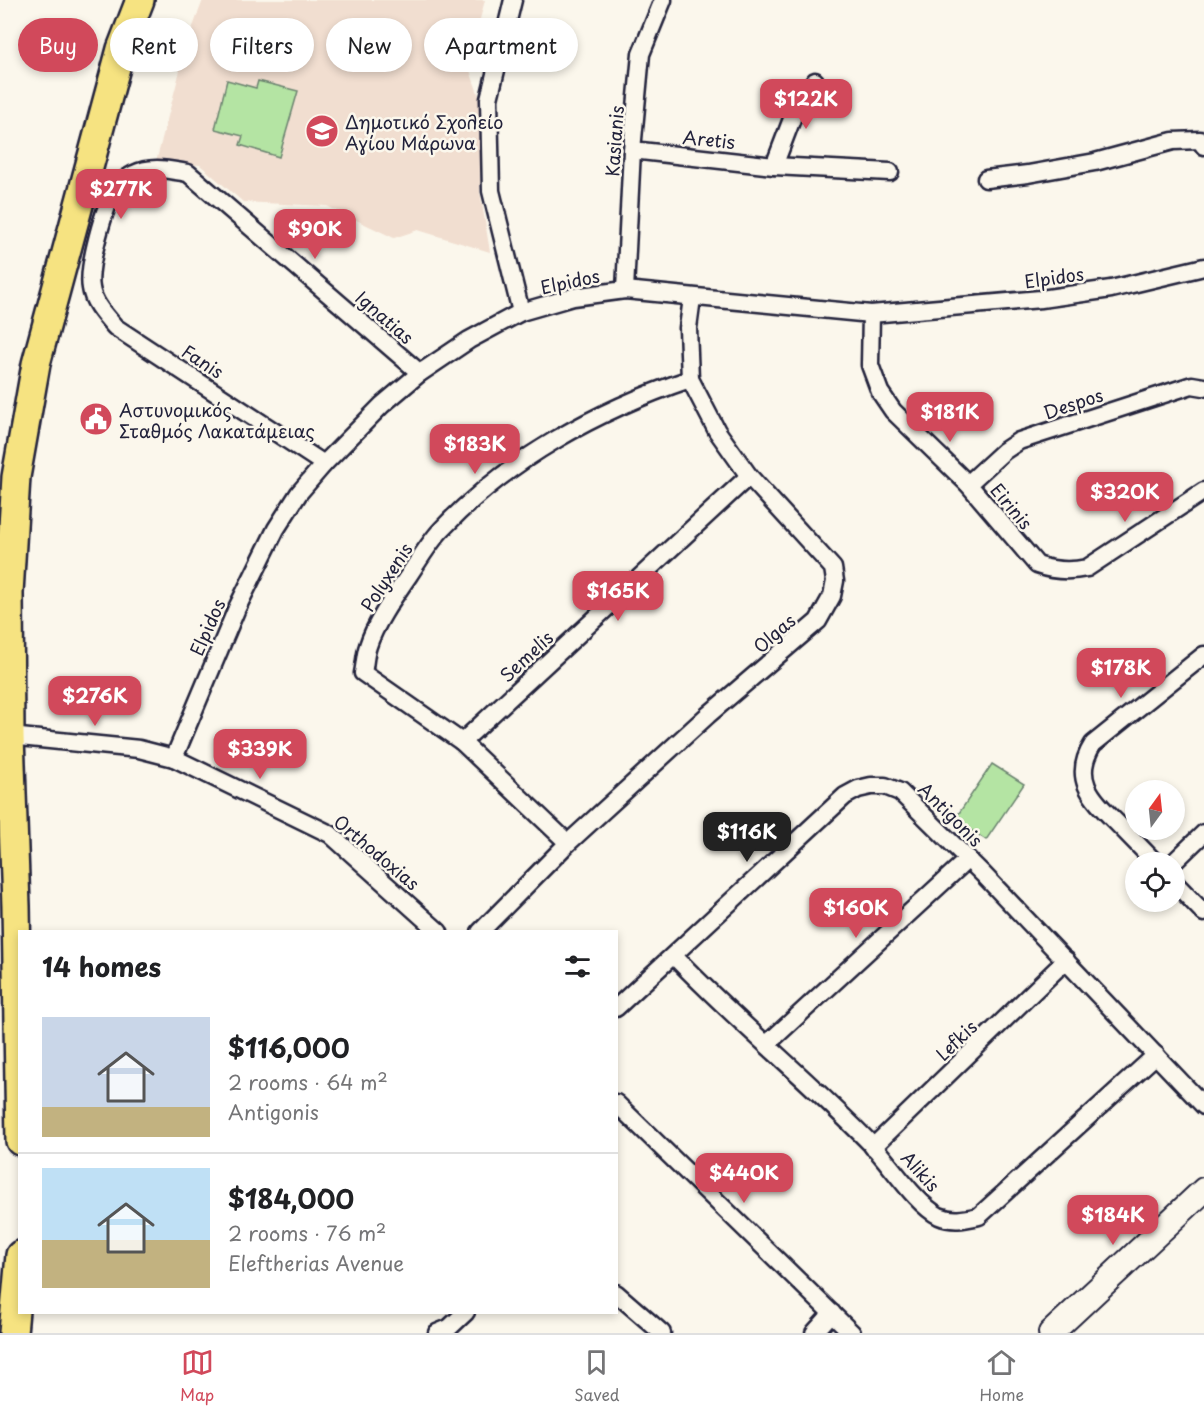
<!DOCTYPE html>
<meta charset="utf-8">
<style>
:root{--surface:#fff;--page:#f6f6f6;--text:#202124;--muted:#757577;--line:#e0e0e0;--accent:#d1495b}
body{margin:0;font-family:"Playpen Sans",sans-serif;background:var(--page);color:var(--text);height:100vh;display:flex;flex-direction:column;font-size:22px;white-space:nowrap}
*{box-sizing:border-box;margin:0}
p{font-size:20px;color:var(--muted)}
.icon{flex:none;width:33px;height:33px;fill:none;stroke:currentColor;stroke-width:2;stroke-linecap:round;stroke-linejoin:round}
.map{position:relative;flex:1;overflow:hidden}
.drawer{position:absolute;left:18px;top:930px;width:600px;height:384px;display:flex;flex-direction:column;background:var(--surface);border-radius:0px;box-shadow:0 3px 9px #0003}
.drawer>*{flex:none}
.banner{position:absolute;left:18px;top:18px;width:600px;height:54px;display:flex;gap:12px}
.needle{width:39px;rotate:15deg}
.fabs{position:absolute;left:1125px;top:780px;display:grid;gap:12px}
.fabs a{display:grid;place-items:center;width:60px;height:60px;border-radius:50%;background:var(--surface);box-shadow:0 3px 9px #0003;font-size:30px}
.price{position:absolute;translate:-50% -51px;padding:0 14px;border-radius:12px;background:var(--accent);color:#fff;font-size:20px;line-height:39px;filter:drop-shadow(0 2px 3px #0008)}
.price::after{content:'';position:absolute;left:50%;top:36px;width:18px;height:14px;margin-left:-9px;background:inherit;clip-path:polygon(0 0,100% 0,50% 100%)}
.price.current{background:#222;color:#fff}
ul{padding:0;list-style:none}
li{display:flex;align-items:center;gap:18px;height:150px;padding:0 24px}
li+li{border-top:2px solid var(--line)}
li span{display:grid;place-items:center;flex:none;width:168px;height:120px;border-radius:0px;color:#555}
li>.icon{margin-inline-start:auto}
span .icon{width:72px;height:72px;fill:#fffc;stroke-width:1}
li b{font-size:26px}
h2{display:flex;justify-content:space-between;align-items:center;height:72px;padding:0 24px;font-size:26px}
.tag{padding:0 21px;border-radius:27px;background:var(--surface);box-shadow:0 3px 9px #0003;font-size:21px;line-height:54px}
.tag.current{background:var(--accent);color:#fff}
.tabs{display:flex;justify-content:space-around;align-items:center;height:84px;border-top:2px solid var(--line);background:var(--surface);font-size:16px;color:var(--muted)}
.tabs a{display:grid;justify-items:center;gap:3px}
.tabs .current{color:var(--accent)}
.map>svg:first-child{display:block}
.built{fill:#f1ded0}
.park{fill:#b4e4a3;stroke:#6b836f;stroke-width:1.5}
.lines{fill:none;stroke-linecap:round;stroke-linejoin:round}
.street-casing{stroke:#22223b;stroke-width:21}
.secondary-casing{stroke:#22223b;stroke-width:28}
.primary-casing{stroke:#22223b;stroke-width:32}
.street{stroke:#fbf7ec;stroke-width:16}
.secondary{stroke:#fbf7ec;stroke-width:24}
.primary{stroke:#f6e381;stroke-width:27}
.labels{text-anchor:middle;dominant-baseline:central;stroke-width:5;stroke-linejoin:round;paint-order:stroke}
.poi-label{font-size:18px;fill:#22223b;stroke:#fbf7ec;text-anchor:start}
.street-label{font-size:18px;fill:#22223b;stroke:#fbf7ec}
</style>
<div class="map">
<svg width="1204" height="1333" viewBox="0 0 1204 1333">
<rect width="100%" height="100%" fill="#fbf7ec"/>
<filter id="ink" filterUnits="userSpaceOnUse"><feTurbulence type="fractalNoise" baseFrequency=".0167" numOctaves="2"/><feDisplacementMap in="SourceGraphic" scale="12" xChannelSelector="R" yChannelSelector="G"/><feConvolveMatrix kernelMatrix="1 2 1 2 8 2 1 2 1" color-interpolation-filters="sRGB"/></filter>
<g filter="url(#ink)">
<path class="built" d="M 203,0 L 485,0 L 468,65 L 480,99 L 480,191 L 490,252 L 418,230 L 394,238 L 327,206 L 243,202 L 200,165 L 156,162 L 188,40 Z"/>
<g class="park">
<path d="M 227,80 L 256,88 L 258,81 L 298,91 L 279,157 L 240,145 L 243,136 L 215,129 Z"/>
<path d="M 992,764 L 1024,784 L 986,840 L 955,819 Z"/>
</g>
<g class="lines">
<g class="street-casing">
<g id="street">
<path d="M 513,0 L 489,99 L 491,191 L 521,312"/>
<path d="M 632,150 L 774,166 L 890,172"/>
<path d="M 774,166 L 795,111 L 815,81"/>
<path d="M 986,179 L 1028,174 L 1095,162 L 1173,141 L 1200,140 L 1204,146"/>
<path d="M 625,290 L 632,150 L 641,54 L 663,0"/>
<path d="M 871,314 L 870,365 L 880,392 L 893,411 L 968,484 L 1037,565 C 1054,571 1069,572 1087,568 L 1204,491"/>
<path d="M 324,464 L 115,327 C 105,315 93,303 91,288 C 87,269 104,205 116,189 C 120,184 128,177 134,174 C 151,165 170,170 188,173 L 420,373"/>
<path d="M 968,484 L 1004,451 L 1019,441 L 1192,385 L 1204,387"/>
<path d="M 10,736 L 139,749 L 174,758 L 330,834 L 439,932"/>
<path d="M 462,742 L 749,476"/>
<path d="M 174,758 L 237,608 L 276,529 L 299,493 L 324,464 L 382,405 L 420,373 L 469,340 L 521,312 L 573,297 L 625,290 L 871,314 L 1041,299 L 1111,289 L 1204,267"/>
<path d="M 568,843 L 462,742 L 363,673 C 365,664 365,654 368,646 C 375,623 396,594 409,575 C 419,560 429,543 441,530 C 508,459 598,410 690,379"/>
<path d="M 1155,862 C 1143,850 1131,837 1119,825 C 1094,800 1070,780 1093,744 L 1204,655"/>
<path d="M 1174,862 L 1204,833"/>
<path d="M 1174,882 L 1204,913"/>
<path d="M 480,932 L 568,843 L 708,715 L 818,621 L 832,596 L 835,581 L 833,568 L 749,476 L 717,431 L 690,379 L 688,328 L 692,298"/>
<path d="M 674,956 C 737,1022 809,1080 873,1146 C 892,1166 916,1204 939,1216 C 953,1222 965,1219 979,1216 L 1156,1055"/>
<path d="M 616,1008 L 845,796 L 858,789 L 871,786 L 885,786 L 900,792 L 983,874 L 1204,1106"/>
<path d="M 767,1044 L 968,859"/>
<path d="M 616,1103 L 852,1333"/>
<path d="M 873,1147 L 1066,960"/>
<path d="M 616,1293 L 662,1333"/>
<path d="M 437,1333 L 449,1328 L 466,1312"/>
<path d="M 814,1333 L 832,1313"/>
</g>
</g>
<g class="secondary-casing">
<path id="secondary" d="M 1051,1333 L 1204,1190"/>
</g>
<g class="primary-casing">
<g id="primary">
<path d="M 20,1141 L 16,906 L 10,736 L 9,593 L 16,477 L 36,364 L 121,49 L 140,0"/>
<path d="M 13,1333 L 20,1255"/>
</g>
</g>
<use href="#street" class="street"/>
<use href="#secondary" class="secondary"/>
<use href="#primary" class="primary"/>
</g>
</g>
<defs>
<g id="school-disc" transform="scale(1.725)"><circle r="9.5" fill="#d1495b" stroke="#fbf7ec"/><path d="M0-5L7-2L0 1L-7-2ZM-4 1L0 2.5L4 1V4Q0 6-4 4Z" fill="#fff"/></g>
<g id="civic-disc" transform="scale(1.725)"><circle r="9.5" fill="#d1495b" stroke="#fbf7ec"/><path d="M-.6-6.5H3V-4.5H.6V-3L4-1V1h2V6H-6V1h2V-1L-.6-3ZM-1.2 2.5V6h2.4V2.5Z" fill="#fff"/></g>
</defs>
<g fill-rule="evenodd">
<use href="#school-disc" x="322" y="131"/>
<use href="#civic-disc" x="96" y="419"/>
</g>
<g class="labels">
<g class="poi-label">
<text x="345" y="121">Δημοτικό Σχολείο<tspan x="345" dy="21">Αγίου Μάρωνα</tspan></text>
<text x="119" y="409">Αστυνομικός<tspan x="119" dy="21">Σταθμός Λακατάμειας</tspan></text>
</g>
<g class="street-label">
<text transform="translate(709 139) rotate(6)">Aretis</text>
<text transform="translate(614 141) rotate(-86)">Kasianis</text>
<text transform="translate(1054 277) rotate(-8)">Elpidos</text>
<text transform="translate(570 281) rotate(-12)">Elpidos</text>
<text transform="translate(385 317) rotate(41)">Ignatias</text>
<text transform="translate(203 361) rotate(33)">Fanis</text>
<text transform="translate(1073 403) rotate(-18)">Despos</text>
<text transform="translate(1012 506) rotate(50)">Eirinis</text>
<text transform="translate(386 577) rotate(-57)">Polyxenis</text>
<text transform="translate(207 627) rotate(-66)">Elpidos</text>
<text transform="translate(774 633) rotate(-41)">Olgas</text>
<text transform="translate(526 656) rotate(-43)">Semelis</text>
<text transform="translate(951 814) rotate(45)">Antigonis</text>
<text transform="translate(377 852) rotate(40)">Orthodoxias</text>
<text transform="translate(956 1040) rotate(-44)">Lefkis</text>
<text transform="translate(921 1171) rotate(48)">Alikis</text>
</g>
</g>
</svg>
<div class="fabs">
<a><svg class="needle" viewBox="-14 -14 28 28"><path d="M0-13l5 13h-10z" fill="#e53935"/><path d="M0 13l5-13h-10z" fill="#757577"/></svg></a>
<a><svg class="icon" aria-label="locate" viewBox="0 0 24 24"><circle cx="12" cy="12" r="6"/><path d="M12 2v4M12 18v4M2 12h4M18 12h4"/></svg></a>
</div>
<b class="price" style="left:806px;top:130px">$122K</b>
<b class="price" style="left:121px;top:220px">$277K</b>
<b class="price" style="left:315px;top:260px">$90K</b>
<b class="price" style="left:950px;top:443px">$181K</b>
<b class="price" style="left:475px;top:475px">$183K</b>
<b class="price" style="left:1125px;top:523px">$320K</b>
<b class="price" style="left:618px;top:622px">$165K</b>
<b class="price" style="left:1121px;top:699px">$178K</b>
<b class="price" style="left:95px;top:727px">$276K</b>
<b class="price" style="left:260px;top:780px">$339K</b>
<b class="price current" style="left:747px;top:863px">$116K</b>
<b class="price" style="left:856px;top:939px">$160K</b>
<b class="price" style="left:744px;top:1204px">$440K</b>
<b class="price" style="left:1113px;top:1246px">$184K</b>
<div class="banner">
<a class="tag current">Buy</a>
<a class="tag">Rent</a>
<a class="tag">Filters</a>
<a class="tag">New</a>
<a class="tag">Apartment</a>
</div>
<section class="drawer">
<h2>14 homes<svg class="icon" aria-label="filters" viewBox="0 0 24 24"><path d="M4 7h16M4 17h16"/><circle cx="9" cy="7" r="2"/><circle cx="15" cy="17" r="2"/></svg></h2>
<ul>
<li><span style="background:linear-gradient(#c9d6e8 75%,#c2b280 0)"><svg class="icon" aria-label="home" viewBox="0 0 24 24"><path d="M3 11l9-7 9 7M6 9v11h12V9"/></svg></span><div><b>$116,000</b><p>2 rooms · 64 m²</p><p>Antigonis</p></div></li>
<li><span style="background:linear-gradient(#bfe0f5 60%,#c2b280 0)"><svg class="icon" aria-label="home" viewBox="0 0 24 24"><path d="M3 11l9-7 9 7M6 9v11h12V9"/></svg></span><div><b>$184,000</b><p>2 rooms · 76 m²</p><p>Eleftherias Avenue</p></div></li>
</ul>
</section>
</div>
<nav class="tabs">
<a class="current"><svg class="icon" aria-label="map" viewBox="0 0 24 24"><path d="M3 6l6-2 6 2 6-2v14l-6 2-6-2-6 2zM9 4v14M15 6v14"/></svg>Map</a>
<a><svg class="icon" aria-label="saved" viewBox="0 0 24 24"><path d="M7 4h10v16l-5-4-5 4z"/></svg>Saved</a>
<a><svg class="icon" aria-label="home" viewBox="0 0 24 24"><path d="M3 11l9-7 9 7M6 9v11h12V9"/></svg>Home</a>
</nav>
